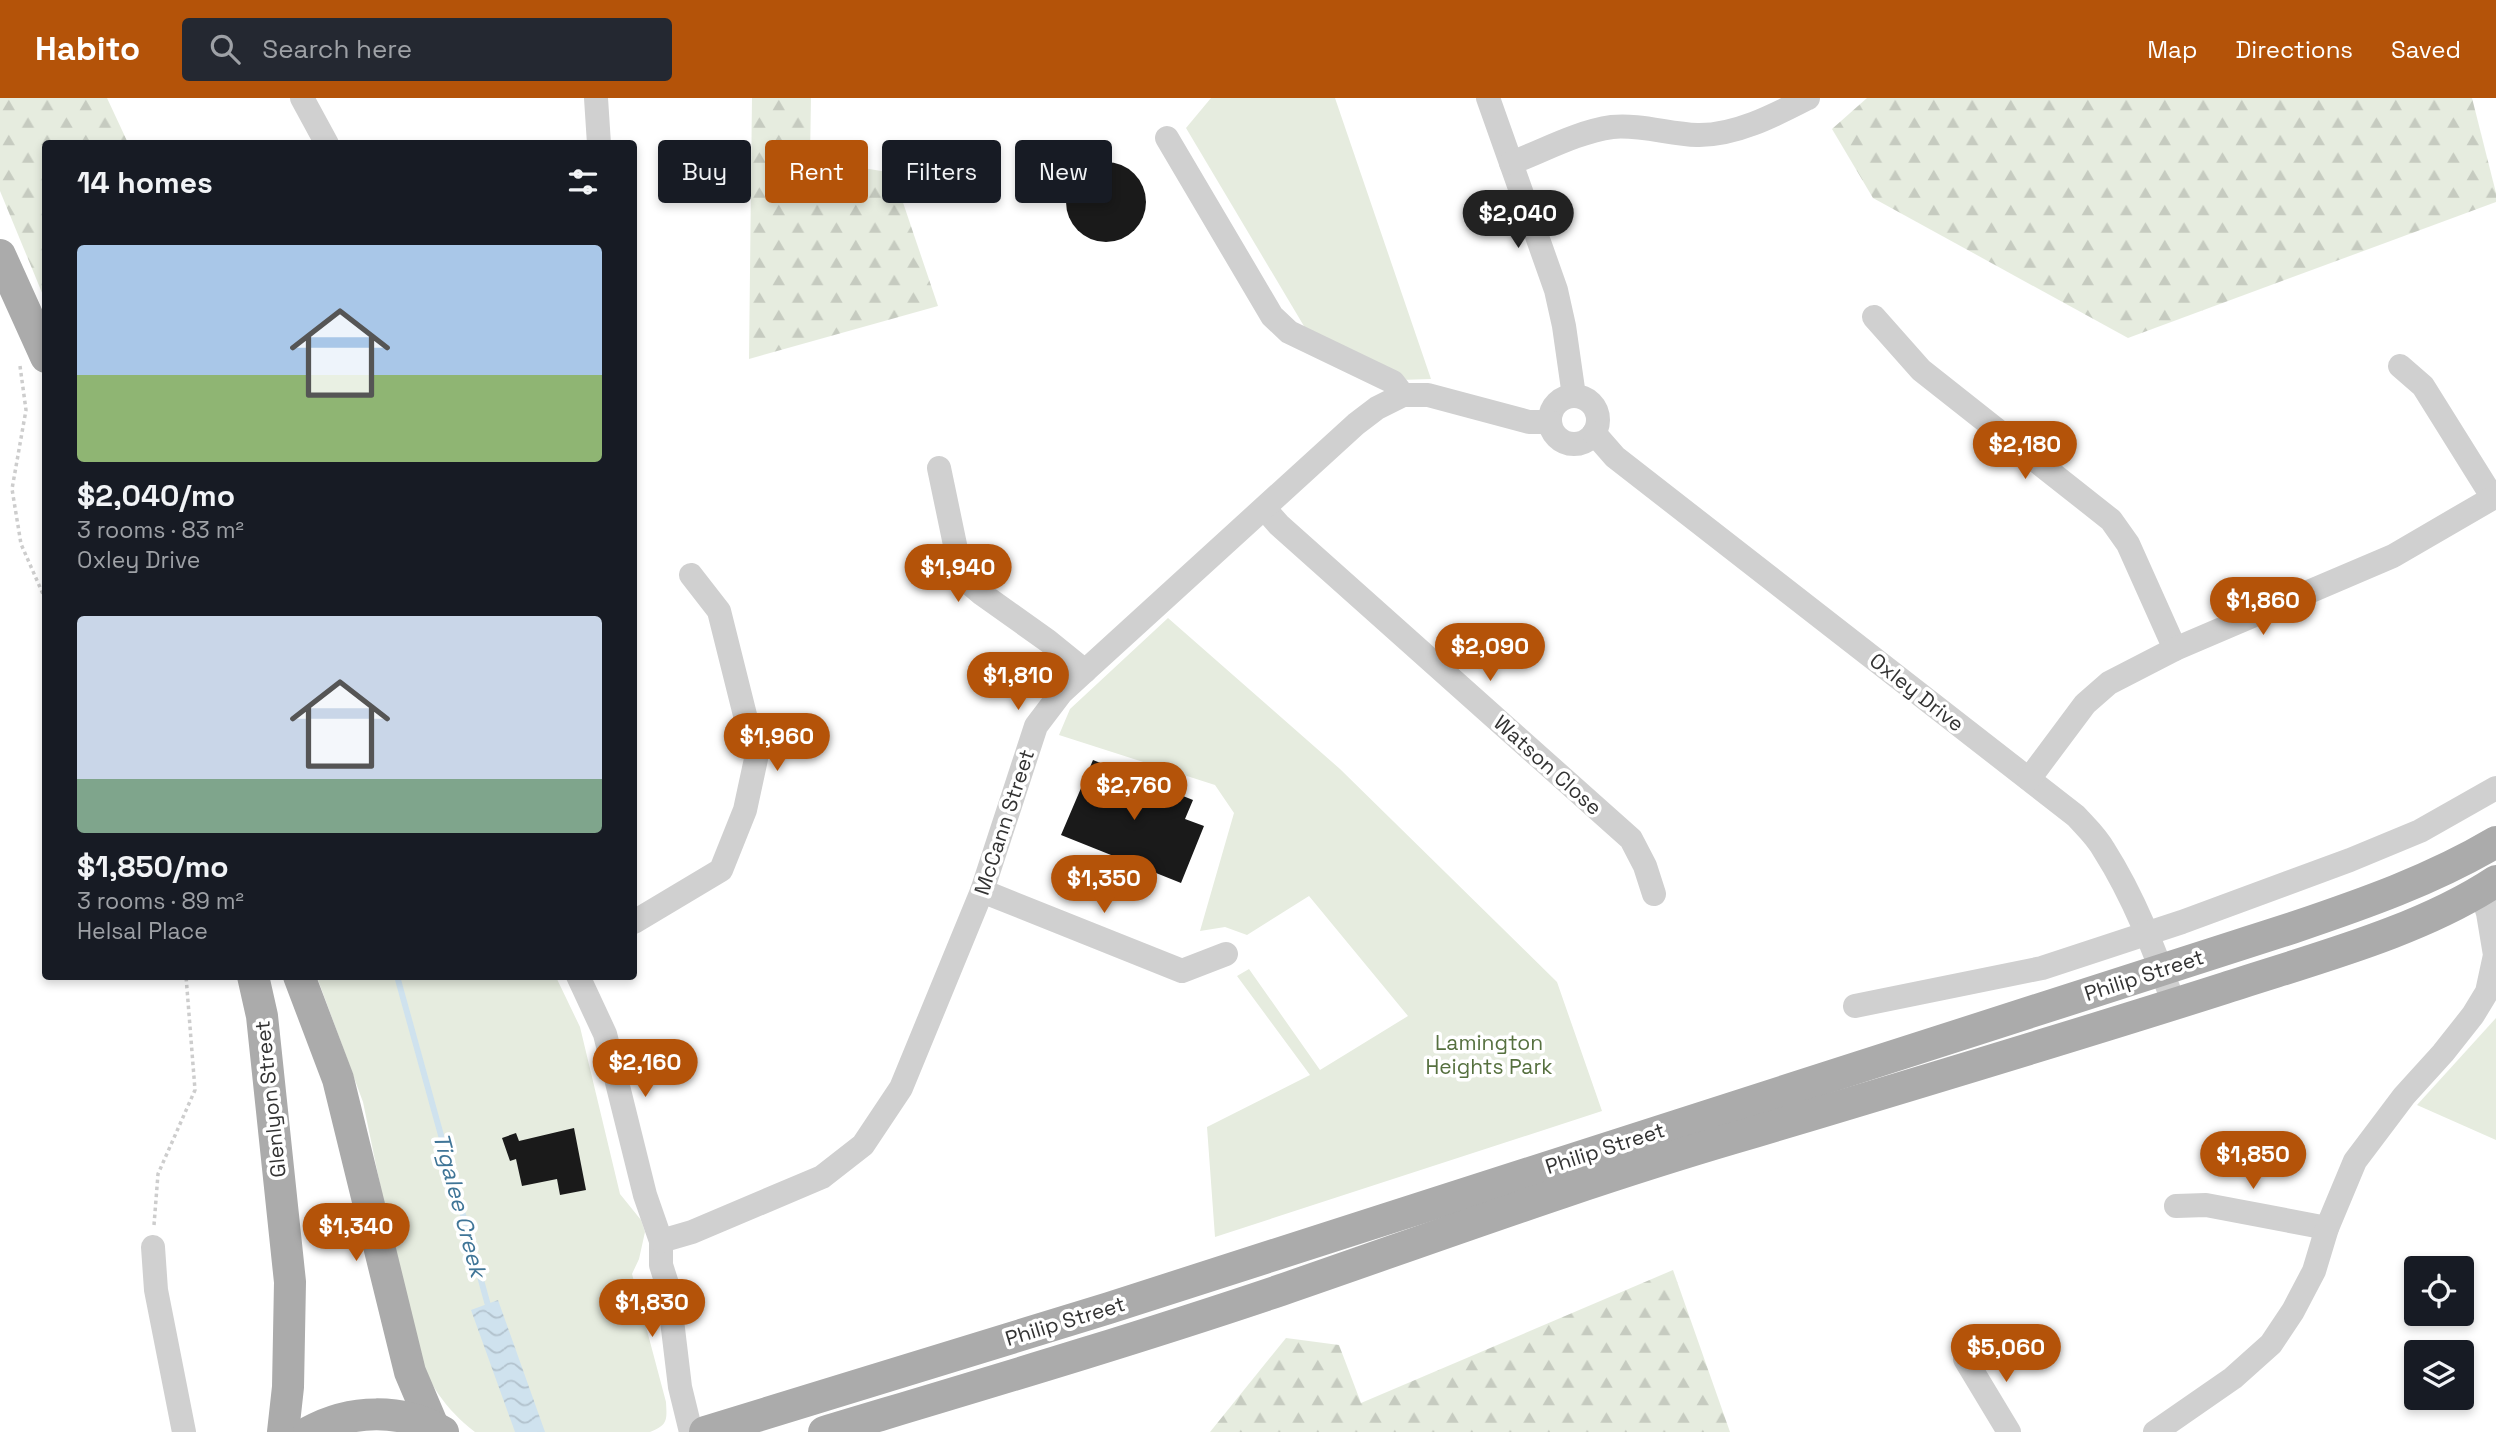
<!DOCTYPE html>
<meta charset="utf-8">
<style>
:root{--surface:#171b24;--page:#242831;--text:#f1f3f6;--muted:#9ea1a6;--accent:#b45309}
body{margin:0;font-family:"Space Grotesk",sans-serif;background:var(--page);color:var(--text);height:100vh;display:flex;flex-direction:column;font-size:26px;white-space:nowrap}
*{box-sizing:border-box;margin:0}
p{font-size:23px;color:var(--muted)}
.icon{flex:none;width:38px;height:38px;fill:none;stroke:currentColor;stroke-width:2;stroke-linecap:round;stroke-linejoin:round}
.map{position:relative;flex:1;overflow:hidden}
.panel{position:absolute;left:42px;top:42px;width:595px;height:840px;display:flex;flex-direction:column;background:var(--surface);border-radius:7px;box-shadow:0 4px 10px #0003}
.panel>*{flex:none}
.hud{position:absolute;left:658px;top:42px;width:665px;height:63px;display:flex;gap:14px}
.fabs{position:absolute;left:2404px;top:1158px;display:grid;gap:14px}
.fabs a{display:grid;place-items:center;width:70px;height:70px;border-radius:7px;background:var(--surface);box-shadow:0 4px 10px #0003;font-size:35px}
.price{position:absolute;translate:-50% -60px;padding:0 16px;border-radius:24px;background:var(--accent);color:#fff;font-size:23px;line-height:46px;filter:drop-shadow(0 2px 4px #0008)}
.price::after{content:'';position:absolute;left:50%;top:42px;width:21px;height:16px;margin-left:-10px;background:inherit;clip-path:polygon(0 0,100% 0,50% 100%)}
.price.active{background:#222;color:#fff}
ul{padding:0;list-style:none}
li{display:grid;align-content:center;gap:14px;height:371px;padding:0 35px}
li span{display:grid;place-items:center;height:217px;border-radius:7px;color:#555}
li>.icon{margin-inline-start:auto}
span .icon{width:126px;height:126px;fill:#fffc;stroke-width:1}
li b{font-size:30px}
h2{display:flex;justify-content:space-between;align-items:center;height:84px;padding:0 35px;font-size:30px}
.pill{padding:0 24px;border-radius:7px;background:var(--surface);box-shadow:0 4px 10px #0003;font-size:24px;line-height:63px}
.pill.active{background:var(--accent);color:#fff}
header{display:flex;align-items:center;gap:42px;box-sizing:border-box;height:98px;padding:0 35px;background:var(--accent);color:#fff}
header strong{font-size:33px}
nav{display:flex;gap:38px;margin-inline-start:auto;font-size:24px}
.search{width:490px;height:63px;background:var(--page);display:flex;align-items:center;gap:18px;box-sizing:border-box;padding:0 24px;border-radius:7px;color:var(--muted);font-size:26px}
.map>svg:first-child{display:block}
.green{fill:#e6ecdf}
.forest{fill:url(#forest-firs)}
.water{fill:url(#water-waves)}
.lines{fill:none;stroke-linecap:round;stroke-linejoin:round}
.stream{stroke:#cfe2ee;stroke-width:6}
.building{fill:#1a1a1a}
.path{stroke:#cdcdcd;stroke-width:3.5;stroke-dasharray:3.5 3.5;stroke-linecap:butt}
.minor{stroke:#d0d0d0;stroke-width:24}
.major{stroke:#ababab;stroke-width:32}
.labels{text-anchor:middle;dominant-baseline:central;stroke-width:7;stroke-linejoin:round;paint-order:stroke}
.street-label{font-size:21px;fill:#333;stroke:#fff}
.park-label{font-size:21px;fill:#56703f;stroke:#fff}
.water-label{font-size:23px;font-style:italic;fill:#3f7597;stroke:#fff}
</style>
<header>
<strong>Habito</strong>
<div class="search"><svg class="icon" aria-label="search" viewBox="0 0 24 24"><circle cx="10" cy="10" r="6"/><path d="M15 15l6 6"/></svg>Search here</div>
<nav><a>Map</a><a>Directions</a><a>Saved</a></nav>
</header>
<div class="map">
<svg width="2496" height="1334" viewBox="0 0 2496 1334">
<defs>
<pattern id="forest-firs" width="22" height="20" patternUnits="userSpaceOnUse" patternTransform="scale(1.75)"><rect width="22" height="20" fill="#e6ecdf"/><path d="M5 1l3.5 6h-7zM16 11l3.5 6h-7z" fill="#c6cbc0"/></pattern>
<pattern id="water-waves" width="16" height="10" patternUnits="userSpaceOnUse" patternTransform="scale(1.75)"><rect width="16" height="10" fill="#cfe2ee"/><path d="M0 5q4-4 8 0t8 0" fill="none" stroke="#b2c2cd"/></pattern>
</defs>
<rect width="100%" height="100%" fill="#fff"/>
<g class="green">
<path d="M 1211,0 L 1335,0 L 1431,281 L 1399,282 L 1314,245 L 1186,30 Z"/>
<path d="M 1168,520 L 1340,671 L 1557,884 L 1602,1013 L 1215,1139 L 1207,1029 L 1310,977 L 1237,878 L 1249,871 L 1320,972 L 1408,918 L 1309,798 L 1247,837 L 1225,829 L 1200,833 L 1234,715 L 1215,687 L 1059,637 L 1070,611 Z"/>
<path d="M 317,879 L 556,879 L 580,929 L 620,1096 L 641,1122 L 645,1134 L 639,1161 L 632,1176 L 666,1304 C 667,1322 668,1327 650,1334 L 475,1334 C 444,1310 430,1286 414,1251 L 363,1004 Z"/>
<path d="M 2496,920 L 2496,1042 L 2417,1007 Z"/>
</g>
<g class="forest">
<path d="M 0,0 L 107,0 L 128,45 L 46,46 L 45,202 L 0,93 Z"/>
<path d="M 752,0 L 811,0 L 810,61 L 893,75 L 938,208 L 749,261 Z"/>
<path d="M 1867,0 L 2472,0 L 2496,95 L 2496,104 L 2128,240 L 1873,100 L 1832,31 Z"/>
<path d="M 1673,1172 L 1730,1334 L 1210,1334 L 1286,1240 L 1339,1247 L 1361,1305 Z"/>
</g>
<path class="water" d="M 498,1202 L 545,1334 L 515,1334 L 471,1212 Z"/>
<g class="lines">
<path class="stream" d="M 397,878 L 489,1211"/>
</g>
<g class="building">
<circle cx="1106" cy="104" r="40"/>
<path d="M 1093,662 L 1193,702 L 1185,721 L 1204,728 L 1181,785 L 1061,737 Z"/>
<path d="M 574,1030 L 586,1092 L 560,1097 L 557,1081 L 522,1088 L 516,1061 L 510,1063 L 502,1040 L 516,1035 L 519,1043 Z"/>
</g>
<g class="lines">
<g class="path">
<path d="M 20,268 L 26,312 L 12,391 L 21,446 L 46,503"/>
<path d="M 154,1127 L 158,1076 L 195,992 L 186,878"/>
</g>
<g class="minor">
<path d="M 302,0 L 327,46"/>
<path d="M 596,0 L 599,46"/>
<path d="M 1488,0 L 1556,192 L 1564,228 L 1574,298"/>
<path d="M 1167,40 L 1272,218 L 1289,234 L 1393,284 L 1403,297"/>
<path d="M 1511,65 C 1543,53 1577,34 1612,29 C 1638,26 1670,36 1697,37 C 1735,38 1775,17 1808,0"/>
<path d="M 1874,219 L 1921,272 L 2111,422 L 2128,446 L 2175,551"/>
<path d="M 2400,268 L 2423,288 L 2493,400"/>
<circle cx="1574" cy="322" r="24"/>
<path d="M 1594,335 L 1615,359 L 2076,718 C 2086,729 2097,739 2104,752 C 2134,799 2155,854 2174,906"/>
<path d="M 939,370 L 958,461 L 969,485 L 982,496 L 1048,543 L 1085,573"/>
<path d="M 1265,411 L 1279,427 L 1631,741 L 1645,768 L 1654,796"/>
<path d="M 2029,681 L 2085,606 L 2109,585 L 2175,551 L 2393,458 L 2496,398"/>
<path d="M 982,793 L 1182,873 L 1226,856"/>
<path d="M 634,824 L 721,772 L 745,712 L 756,661 L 719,513 L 691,477"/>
<path d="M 578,878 L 605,936 L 645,1097 L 661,1143 L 661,1167 L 668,1189 L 680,1289 L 691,1334"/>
<path d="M 1855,908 L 2042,870 L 2182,824 L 2350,762 L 2420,733 L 2496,690"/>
<path d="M 2176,1108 L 2206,1107 L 2327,1130"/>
<path d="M 661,1143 L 692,1134 L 822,1079 L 863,1047 L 901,990 L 982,793 L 1036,628 L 1061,595 L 1085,573 L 1356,326 L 1377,310 L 1403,297 L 1428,297 L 1529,324 L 1550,324"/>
<path d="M 153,1149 L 156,1192 L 184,1334"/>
<path d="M 1965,1261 L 2009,1334"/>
<path d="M 2155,1334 L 2233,1280 L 2271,1246 L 2293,1213 L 2314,1173 L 2327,1130 L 2355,1063 L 2404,998 L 2443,955 L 2473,917 L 2487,894 L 2495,857 L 2488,815 L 2481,793"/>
</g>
<g class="major">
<path d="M 0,157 L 46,259"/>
<path d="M 253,878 L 262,918 L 290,1184 L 288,1289 L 283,1334"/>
<path d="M 299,878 L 338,981 L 410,1274 L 433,1328"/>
<path d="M 309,1334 C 350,1311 402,1310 443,1334"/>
<path d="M 705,1334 L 1109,1210 L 2292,830 C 2363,806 2432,782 2496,744"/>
<path d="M 824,1334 C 977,1288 1130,1243 1281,1192 C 1432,1140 1581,1085 1734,1040 C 1898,991 2062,942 2225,890 C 2313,861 2419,834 2496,783"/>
</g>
</g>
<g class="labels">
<g class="street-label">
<text transform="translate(1917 594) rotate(38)">Oxley Drive</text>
<text transform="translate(1548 667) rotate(42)">Watson Close</text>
<text transform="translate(1004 724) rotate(-72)">McCann Street</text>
<text transform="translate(2144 877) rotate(-18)">Philip Street</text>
<text transform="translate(270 1001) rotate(-96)">Glenlyon Street</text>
<text transform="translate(1605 1050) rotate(-18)">Philip Street</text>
<text transform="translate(1065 1223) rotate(-17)">Philip Street</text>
</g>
<g class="park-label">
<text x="1489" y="944">Lamington<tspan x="1489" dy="24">Heights Park</tspan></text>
</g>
<g class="water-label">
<text transform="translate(460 1107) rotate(75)">Tigalee Creek</text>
</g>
</g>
</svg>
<div class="fabs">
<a><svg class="icon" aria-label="locate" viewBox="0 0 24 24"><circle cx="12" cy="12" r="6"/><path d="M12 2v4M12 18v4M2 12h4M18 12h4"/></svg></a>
<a><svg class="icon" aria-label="layers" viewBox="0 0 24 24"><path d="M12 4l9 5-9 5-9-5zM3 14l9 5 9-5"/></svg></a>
</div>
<b class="price active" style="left:1518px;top:152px">$2,040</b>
<b class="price" style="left:2025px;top:383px">$2,180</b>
<b class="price" style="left:958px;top:506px">$1,940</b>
<b class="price" style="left:2263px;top:539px">$1,860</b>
<b class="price" style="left:1490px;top:585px">$2,090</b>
<b class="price" style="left:1018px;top:614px">$1,810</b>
<b class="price" style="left:777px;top:675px">$1,960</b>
<b class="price" style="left:1134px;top:724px">$2,760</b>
<b class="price" style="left:1104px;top:817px">$1,350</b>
<b class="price" style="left:645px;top:1001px">$2,160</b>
<b class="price" style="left:2253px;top:1093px">$1,850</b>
<b class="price" style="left:356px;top:1165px">$1,340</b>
<b class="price" style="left:652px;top:1241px">$1,830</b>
<b class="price" style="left:2006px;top:1286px">$5,060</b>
<div class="hud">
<a class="pill">Buy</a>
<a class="pill active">Rent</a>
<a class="pill">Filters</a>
<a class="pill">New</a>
</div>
<section class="panel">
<h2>14 homes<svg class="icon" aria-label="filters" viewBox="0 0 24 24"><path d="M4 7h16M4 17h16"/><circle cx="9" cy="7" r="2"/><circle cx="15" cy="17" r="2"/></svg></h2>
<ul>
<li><span style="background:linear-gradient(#a9c7e8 60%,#8fb573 0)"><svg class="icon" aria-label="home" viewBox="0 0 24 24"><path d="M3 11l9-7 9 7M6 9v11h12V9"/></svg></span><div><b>$2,040/mo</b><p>3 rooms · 83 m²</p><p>Oxley Drive</p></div></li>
<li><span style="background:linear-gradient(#c9d6e8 75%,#7fa58c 0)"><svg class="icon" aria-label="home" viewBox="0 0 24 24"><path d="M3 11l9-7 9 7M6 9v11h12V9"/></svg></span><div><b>$1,850/mo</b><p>3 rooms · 89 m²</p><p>Helsal Place</p></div></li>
</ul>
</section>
</div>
